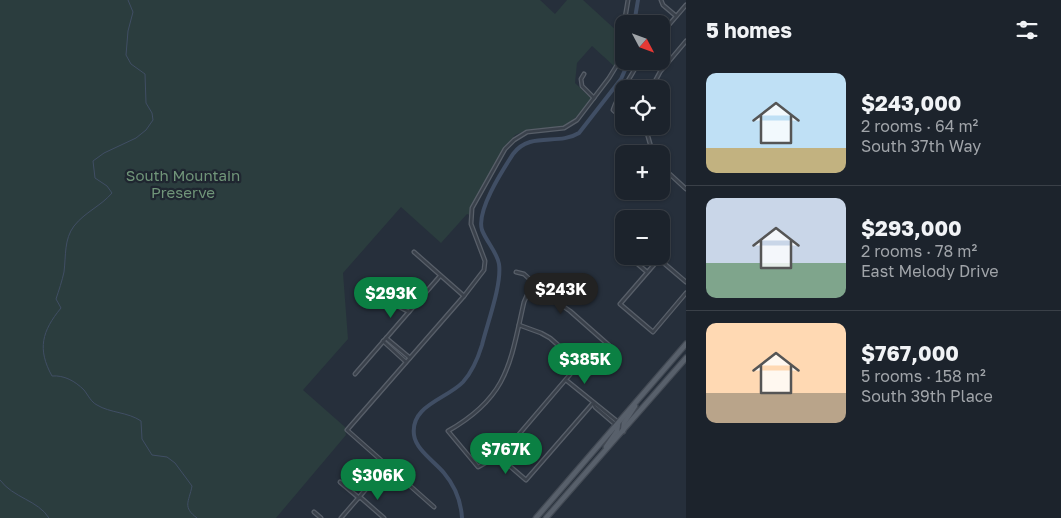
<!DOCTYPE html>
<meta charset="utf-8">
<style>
:root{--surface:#1c232c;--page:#252b34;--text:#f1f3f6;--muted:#a0a4a9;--line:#3a4048;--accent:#0b8043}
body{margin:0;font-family:"Golos Text",sans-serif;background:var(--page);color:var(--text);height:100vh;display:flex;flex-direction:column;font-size:19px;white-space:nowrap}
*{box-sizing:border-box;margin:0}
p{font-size:16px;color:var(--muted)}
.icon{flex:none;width:28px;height:28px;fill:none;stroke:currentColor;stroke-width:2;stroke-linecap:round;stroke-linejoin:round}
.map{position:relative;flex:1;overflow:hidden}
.side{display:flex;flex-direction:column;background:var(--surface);width:375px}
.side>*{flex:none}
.needle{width:32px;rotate:131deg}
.controls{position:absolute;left:615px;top:15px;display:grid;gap:10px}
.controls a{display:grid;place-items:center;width:55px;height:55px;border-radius:10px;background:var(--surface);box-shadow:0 1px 4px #0004,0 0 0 1px var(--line);font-size:25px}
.price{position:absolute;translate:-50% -42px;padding:0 11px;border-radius:18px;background:var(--accent);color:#fff;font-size:16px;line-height:32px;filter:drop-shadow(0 1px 2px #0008)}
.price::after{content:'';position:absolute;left:50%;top:30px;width:15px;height:11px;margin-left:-8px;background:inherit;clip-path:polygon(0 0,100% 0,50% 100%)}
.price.on{background:#222;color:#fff}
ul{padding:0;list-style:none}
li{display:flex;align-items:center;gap:15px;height:125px;padding:0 20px}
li+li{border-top:1px solid var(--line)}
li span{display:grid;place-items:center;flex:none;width:140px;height:100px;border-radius:10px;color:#555}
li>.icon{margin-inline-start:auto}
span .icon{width:60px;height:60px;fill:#fffc;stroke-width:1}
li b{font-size:21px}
h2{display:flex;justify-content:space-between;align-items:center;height:60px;padding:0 20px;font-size:21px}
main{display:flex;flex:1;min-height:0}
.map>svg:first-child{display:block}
.green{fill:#2b3d3e}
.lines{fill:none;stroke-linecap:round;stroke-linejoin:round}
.stream{stroke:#404e64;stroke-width:1}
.canal{stroke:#404e64;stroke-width:4}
.minor-casing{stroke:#585f69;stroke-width:5}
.primary-casing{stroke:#434a54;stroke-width:7}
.minor{stroke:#3a414b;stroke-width:2.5}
.primary{stroke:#58606b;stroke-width:4.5}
.labels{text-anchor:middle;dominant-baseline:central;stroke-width:4.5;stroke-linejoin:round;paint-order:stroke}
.park-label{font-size:15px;fill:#709579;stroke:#1f2630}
</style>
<main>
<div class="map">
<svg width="686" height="518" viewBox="0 0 686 518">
<rect width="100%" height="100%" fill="#262f3b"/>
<path class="green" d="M 0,0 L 540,0 L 555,14 L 567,0 L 583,0 L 618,32 L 618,54 L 614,66 L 592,46 L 577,63 L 575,83 L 592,99 L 570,124 L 564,126 L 527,130 L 515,135 L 504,148 L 476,197 L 470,215 L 467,214 L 441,243 L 401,207 L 343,273 L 348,339 L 303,390 L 345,427 L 346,435 L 276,518 L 0,518 Z"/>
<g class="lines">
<g class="stream">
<path d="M 128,0 L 133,12 L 128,31 L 126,55 L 131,64 L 145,74 L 146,103 L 152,113 L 153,120 L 146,130 L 136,138 L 104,153 L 93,161 L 95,178 L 107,186 L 112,193 C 101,206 85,212 74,226 C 64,239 66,256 64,272 C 62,281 59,290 56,299 L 61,308 C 42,331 37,349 52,376 C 64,375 75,381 84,390 C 88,395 91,402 97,405 C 110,413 128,412 141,421 L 142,439 L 152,455 L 167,457 L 175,463 L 192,486 C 189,502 182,507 197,518"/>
<path d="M 0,480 C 13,498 38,500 49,518"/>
</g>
<g class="canal">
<path d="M 634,24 L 638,0"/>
<path d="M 462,518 C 461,501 455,486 444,473 C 435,462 416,450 414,435 C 410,405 447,399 463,382 C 472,372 478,358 482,345 C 487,324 502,285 499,264 C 497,252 486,241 482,230 C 476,211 502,171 513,154 C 530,131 558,146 579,133 L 621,79 L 629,61"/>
</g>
<g class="minor-casing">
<g id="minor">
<path d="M 661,0 L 663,5 L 676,16"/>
<path d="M 624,24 L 628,0"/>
<path d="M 661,34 L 686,5"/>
<path d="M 584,74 L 581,79 L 582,86 L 594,98"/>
<path d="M 651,89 L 660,72 L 686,41"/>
<path d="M 624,120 L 613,110 C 619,92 631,78 639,61"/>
<path d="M 645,126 L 653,154"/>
<path d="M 661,166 L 686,189"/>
<path d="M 414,252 L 464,296"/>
<path d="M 633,260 L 647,272"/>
<path d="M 516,272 L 524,274 L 548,296 L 570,311 L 612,348 L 590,373 L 550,338 L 541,333 L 519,325"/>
<path d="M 686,282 L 659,259 L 620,304 L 653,332 L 686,293"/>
<path d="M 534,284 L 528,293 L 524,302 C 510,364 508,397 448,431 L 478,467 L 503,453 L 579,364"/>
<path d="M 378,286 L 379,293 L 381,297 L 409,312"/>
<path d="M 386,338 L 410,358"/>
<path d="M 383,341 L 406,362"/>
<path d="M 355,374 L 440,276"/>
<path d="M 566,380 L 618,422"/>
<path d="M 593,403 L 595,407 L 616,425"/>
<path d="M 498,456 L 526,480 L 593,403"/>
<path d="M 340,482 L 359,498"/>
<path d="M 360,497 L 384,518"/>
<path d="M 434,507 L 347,430 L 464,296 L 484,270 L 485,261 L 471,224 L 472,208 L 505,149 L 514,140 L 527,132 L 564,128 L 577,120 L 609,78 L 617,65 L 624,27"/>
<path d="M 314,512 L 321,518"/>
<path d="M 341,518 L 386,466"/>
</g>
</g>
<g class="primary-casing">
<g id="primary">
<path d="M 623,431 L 624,423 L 635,406"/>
<path d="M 606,447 L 617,431 L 618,424"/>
<path d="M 536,518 L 686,344"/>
<path d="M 546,518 L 686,358"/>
</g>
</g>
<use href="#minor" class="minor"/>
<use href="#primary" class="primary"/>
</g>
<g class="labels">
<g class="park-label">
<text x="183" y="175">South Mountain<tspan x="183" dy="17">Preserve</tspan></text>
</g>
</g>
</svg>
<div class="controls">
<a><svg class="needle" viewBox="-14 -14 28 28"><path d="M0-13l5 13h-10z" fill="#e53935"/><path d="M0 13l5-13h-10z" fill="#a0a4a9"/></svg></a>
<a><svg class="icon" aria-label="locate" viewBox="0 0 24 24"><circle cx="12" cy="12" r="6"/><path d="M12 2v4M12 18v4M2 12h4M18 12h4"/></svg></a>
<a>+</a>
<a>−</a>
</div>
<b class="price on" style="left:561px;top:315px">$243K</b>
<b class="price" style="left:391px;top:319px">$293K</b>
<b class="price" style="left:585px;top:385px">$385K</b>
<b class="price" style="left:506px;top:475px">$767K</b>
<b class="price" style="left:378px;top:501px">$306K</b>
</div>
<section class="side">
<h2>5 homes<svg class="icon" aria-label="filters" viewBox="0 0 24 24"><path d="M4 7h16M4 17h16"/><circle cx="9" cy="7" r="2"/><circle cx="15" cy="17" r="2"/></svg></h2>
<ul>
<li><span style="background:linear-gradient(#bfe0f5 75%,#c2b280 0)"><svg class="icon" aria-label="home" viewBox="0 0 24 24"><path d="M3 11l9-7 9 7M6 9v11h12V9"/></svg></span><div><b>$243,000</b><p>2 rooms · 64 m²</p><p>South 37th Way</p></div></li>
<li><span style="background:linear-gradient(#c9d6e8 65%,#7fa58c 0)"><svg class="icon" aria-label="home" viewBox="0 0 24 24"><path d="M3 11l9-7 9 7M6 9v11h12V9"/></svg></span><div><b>$293,000</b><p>2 rooms · 78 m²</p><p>East Melody Drive</p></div></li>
<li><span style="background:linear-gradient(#ffd9b3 70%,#b9a48a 0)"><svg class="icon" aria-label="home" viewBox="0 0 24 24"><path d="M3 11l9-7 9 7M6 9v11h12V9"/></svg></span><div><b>$767,000</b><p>5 rooms · 158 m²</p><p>South 39th Place</p></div></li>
</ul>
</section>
</main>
